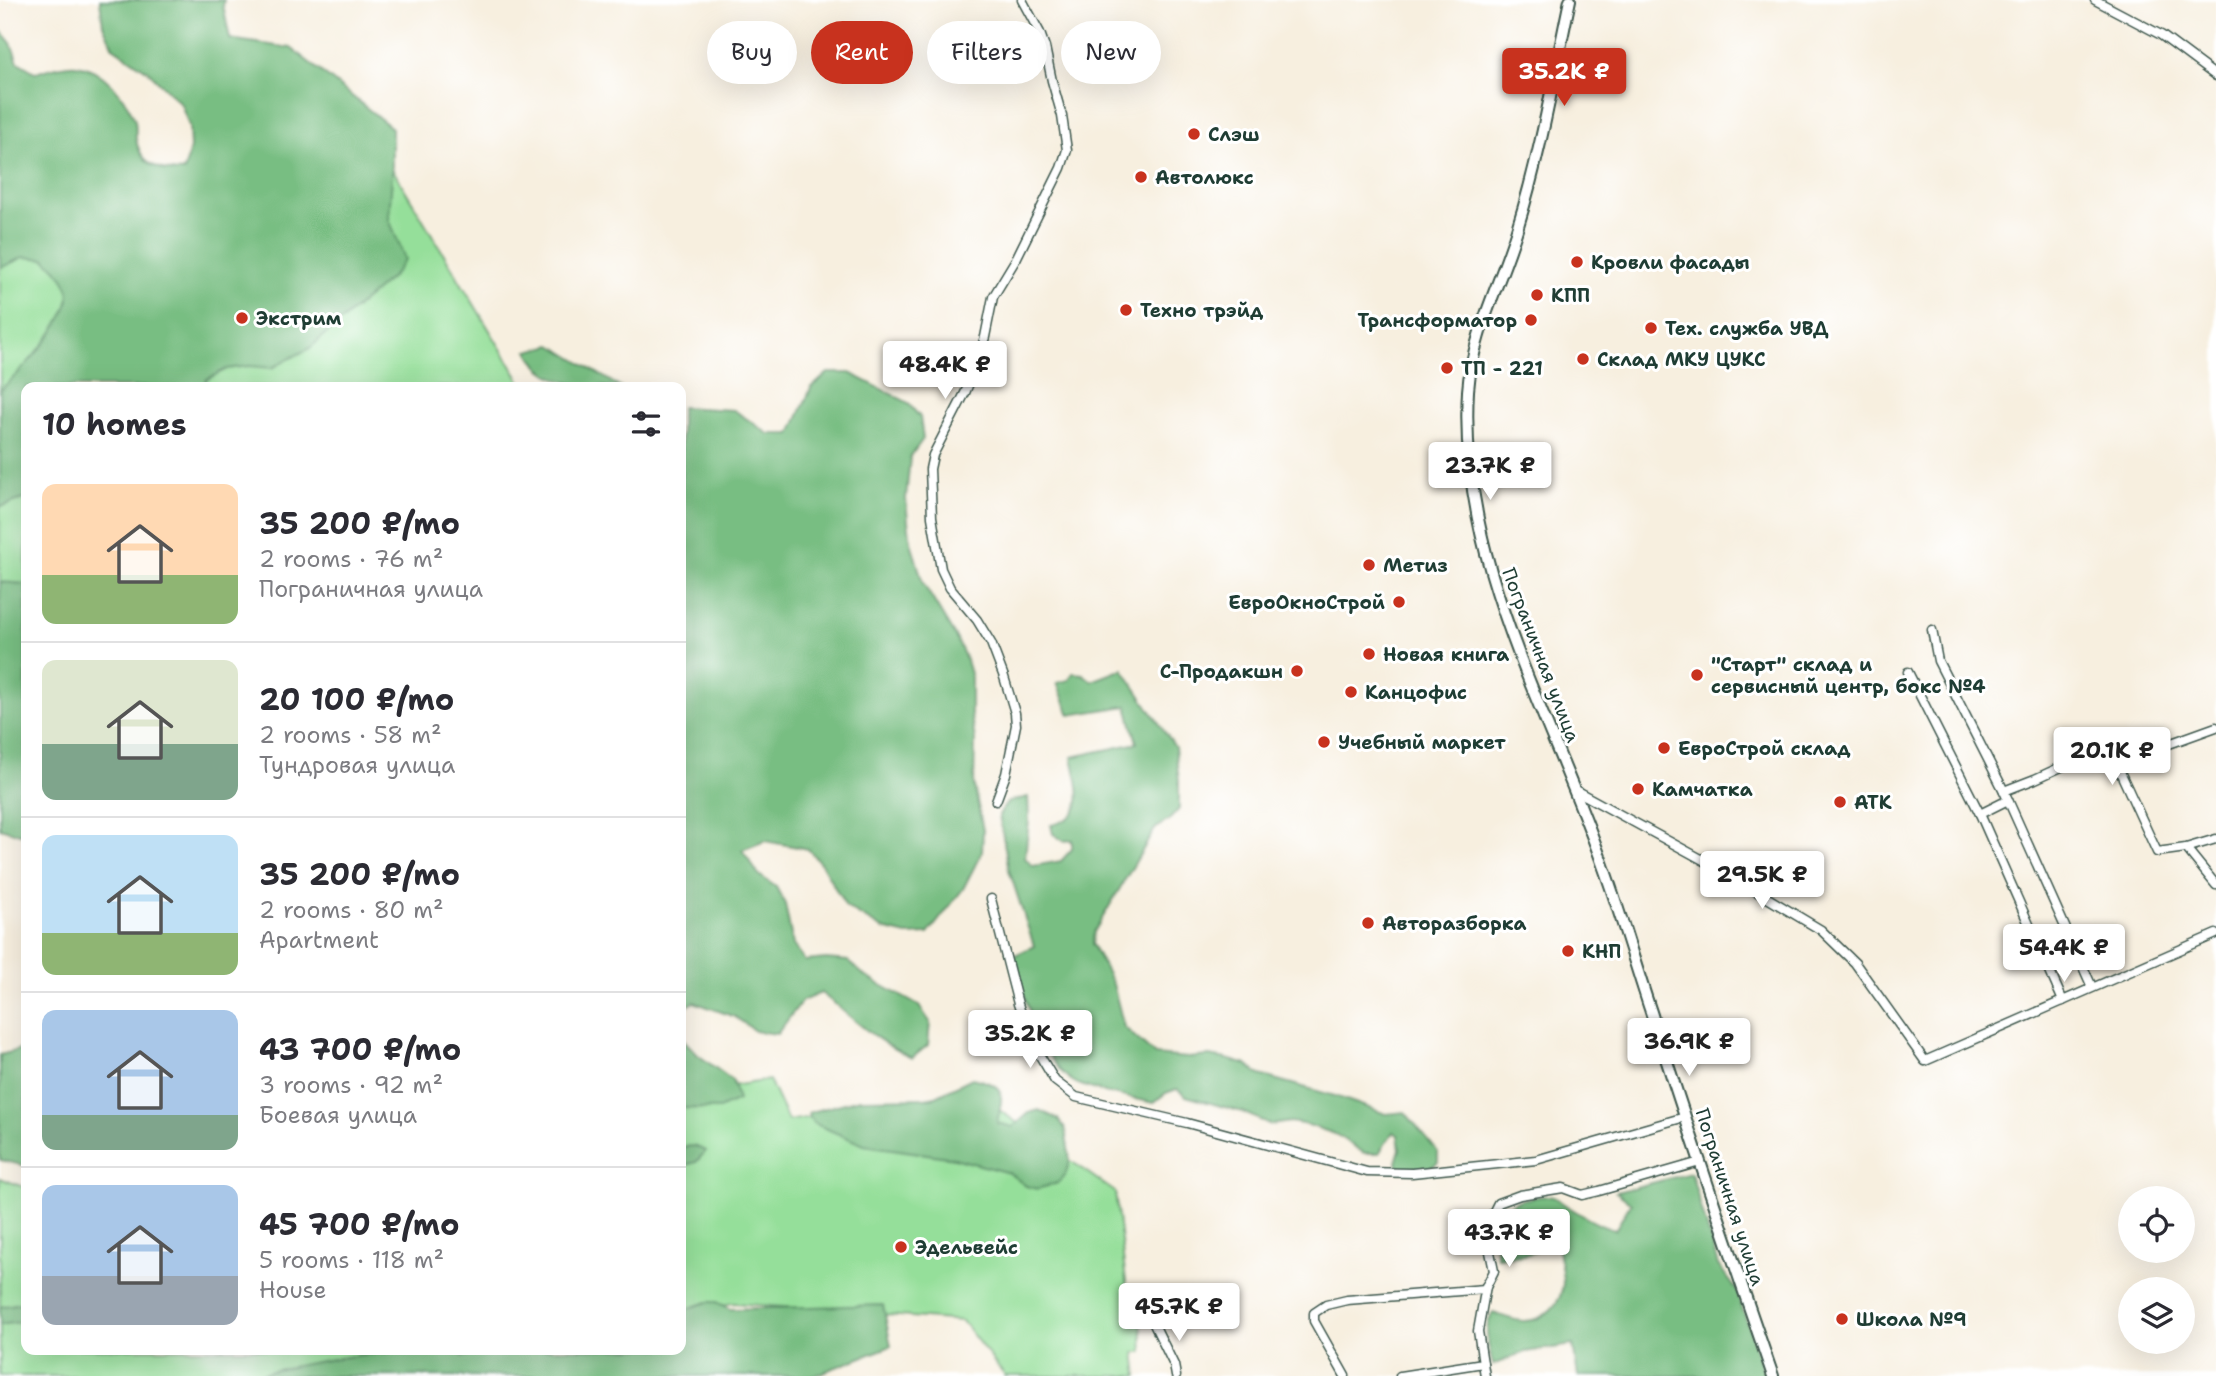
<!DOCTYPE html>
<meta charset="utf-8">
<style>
:root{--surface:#fff;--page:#f2f2f3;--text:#2b2b33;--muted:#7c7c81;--line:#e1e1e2;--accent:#c8321e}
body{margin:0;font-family:"Shantell Sans",sans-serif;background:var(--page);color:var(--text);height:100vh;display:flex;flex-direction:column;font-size:26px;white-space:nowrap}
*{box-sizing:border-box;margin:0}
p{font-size:23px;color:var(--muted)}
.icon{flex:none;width:38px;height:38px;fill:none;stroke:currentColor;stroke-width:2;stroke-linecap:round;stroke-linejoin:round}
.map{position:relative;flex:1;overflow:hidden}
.panel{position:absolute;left:21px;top:382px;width:665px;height:973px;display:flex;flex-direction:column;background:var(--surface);border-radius:14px;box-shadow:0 7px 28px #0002}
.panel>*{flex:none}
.guide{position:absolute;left:707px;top:21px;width:665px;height:63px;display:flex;gap:14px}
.fabs{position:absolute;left:2118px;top:1186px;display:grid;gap:14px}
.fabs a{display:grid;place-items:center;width:77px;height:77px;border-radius:50%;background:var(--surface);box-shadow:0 7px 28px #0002;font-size:35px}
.price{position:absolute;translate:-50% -60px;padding:0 16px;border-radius:7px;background:#fff;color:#222;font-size:23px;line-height:46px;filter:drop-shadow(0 2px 4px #0008)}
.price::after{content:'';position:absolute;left:50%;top:42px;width:21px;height:16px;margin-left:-10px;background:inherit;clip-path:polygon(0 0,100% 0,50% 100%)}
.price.selected{background:var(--accent);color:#fff}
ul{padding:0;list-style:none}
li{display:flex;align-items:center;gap:21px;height:175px;padding:0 21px}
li+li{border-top:2px solid var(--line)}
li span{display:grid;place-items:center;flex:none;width:196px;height:140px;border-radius:14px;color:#555}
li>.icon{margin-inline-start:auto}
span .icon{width:84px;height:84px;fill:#fffc;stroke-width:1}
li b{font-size:30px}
h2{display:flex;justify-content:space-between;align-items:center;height:84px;padding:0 21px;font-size:30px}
.pill{padding:0 24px;border-radius:32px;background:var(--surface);box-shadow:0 7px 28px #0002;font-size:24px;line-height:63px}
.pill.selected{background:var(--accent);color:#fff}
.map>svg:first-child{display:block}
.green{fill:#95df9a;stroke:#5a8e67;stroke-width:2}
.forest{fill:#78be82;stroke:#4c7e5b;stroke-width:2}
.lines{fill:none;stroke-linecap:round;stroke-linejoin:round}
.minor-casing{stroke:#3f584e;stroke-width:11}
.tertiary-casing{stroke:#3f584e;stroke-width:14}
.minor{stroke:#fff;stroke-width:8}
.tertiary{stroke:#fff;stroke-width:10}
.poi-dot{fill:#c8321e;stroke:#fff;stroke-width:2.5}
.labels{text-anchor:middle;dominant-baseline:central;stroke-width:6;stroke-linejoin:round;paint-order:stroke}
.poi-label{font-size:19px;font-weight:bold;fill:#1f3d34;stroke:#fff;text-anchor:start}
.street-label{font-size:19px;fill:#1f3d34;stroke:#fff}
</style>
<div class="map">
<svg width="2216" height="1376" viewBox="0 0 2216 1376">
<rect width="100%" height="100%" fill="#fff"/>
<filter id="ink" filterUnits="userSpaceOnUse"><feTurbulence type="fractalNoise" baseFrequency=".0143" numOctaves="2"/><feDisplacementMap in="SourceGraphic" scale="14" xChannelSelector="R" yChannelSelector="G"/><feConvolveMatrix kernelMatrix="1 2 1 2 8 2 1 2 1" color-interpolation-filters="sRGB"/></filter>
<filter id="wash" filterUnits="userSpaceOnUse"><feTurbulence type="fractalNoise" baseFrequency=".00686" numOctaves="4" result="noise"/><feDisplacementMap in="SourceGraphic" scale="28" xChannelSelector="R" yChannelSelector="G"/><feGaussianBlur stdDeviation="1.57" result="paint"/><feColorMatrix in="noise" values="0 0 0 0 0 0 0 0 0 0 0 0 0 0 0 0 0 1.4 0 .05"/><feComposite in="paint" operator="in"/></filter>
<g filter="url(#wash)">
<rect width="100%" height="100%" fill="#f7efdf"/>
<g class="green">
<path d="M 349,97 L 524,387 L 26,387 L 26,605 L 0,602 L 0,250 Z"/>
<path d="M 769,1080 L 788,1121 L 971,1090 L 1115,1192 L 1131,1322 L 1141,1322 L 1143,1352 L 1135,1352 L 1138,1376 L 1005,1376 L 962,1321 L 733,1303 L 681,1314 L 681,1094 Z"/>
<path d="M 0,1178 L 26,1188 L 26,1349 L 516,1349 L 391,1376 L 0,1376 Z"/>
</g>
<g class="forest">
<path d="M 100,0 L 224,0 L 223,5 L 230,39 L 291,48 L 392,128 L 392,176 L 389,219 L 405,259 L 394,275 L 310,348 L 272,368 L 249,366 L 227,369 L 207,379 L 203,387 L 26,387 L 26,498 L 0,507 L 0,390 C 20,373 69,322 69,294 C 68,280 55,268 45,259 L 24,257 L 0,268 L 0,30 L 11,43 L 18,62 L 35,72 C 48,70 65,63 77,65 C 102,68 125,96 134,118 C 137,125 135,132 136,139 C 140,165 161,172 184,172 L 190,148 L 189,126 L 181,104 L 148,71 L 113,47 L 103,25 Z"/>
<path d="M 552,345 L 620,387 C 594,387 562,387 541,369 C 536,365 532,356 528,351 Z"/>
<path d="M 828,373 L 850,373 L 907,402 L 920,417 L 923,439 L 910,457 L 906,499 L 908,521 L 911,542 L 923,583 L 956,638 L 965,657 L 971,677 L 971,717 L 975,739 L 974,786 L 983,830 L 982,852 L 963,889 L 928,934 L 907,935 L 883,929 L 846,907 L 822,865 L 808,849 L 765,841 L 742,850 L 759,875 L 776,887 L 785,904 L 793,945 L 805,961 L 826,959 L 848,961 L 865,976 L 919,1006 L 930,1022 L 928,1045 L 912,1058 C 877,1043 851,1016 821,993 L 802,1001 L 777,1034 L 755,1031 L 735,1017 L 694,1002 L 681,1010 L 681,407 L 734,410 L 769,434 L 791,434 L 811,388 Z"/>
<path d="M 0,582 L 26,584 L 26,836 L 0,828 Z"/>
<path d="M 1123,669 L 1175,747 L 1179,781 L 1179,809 L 1170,819 L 1155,829 L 1094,932 L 1092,944 L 1113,984 L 1124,1027 L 1155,1055 L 1188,1058 L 1209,1056 L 1227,1059 L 1247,1065 L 1260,1075 L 1335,1096 L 1386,1114 L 1405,1112 L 1438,1152 L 1438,1162 L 1432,1167 L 1398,1169 L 1396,1162 L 1400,1149 L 1398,1135 L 1393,1132 L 1379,1153 L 1364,1153 L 1335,1134 L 1308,1125 L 1290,1122 L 1271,1125 L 1242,1112 L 1186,1096 L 1177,1089 L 1166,1093 L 1153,1103 C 1135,1099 1087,1090 1074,1082 C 1040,1062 1023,991 1013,956 L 1034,946 L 1009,870 L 999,815 L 1007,802 L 1028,797 L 1029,820 L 1025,858 L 1033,866 L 1061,861 L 1072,849 L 1072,840 L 1064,841 L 1053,834 L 1051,825 C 1090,817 1078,787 1072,757 L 1137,743 L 1127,706 L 1070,715 L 1057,683 L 1069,680 L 1073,673 L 1083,674 L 1092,681 Z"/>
<path d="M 681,1037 L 698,1055 L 732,1080 L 738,1100 L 719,1109 L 681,1108 Z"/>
<path d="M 26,1048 L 26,1166 L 0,1160 L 0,1055 Z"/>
<path d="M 972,1078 C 1006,1086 1004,1091 997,1123 L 1013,1127 L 1029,1113 L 1039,1110 L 1058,1119 L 1065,1128 L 1070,1161 L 1065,1175 L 1058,1183 L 1037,1189 L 1026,1186 L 1009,1173 L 954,1158 L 864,1145 L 813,1123 L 808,1113 L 859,1099 L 932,1098 Z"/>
<path d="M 694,1146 L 706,1151 L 696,1162 L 681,1166 L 681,1147 Z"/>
<path d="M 1691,1173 L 1718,1265 L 1736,1289 L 1765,1376 L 1578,1376 L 1573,1345 L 1525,1352 L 1493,1365 C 1489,1347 1482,1329 1493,1313 C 1503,1316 1514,1321 1524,1321 C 1545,1321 1562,1303 1563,1283 C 1563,1269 1558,1253 1556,1240 C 1547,1242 1544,1247 1537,1251 C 1526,1256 1509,1256 1497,1257 C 1492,1228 1496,1201 1532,1198 C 1538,1197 1547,1195 1553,1197 C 1558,1199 1562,1203 1567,1206 C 1582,1215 1598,1226 1615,1230 L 1631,1203 L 1616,1192 Z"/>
<path d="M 707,1302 L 717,1302 L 730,1309 L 883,1305 L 891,1346 L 813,1376 L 252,1376 C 323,1358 387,1349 460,1349 L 463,1357 L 488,1349 L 681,1349 L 681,1311 Z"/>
<path d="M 20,1303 L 26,1321 L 0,1325 L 0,1307 Z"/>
</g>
</g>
<g filter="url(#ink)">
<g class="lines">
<g class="minor-casing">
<g id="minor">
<path d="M 2095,0 L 2161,35 L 2216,76"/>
<path d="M 1932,630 L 1938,661 L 2004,791 L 2092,987"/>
<path d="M 1908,672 L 1980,814 L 2063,1001"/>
<path d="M 2116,763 L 2216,727"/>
<path d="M 1575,790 L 1714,866 L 1821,930 L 1855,963 L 1925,1061 L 2216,934"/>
<path d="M 2004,791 L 2035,779 L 2098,750 L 2110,754 L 2116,763 L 2157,852 L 2186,848"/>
<path d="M 996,801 L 1006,774 L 1016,725 L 1015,713 L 1004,677 L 991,643 L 977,620 L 950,588 L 941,569 L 932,517 L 930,469 L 933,455 L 965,393 L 975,369 L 985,337 L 993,297 L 1016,259 L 1061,168 L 1067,150 L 1062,116 L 1052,81 L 1045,47 L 1040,33 L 1022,0"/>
<path d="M 1980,814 L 2008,800"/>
<path d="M 2216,839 L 2186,848 L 2216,885"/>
<path d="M 991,899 L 1018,1004 L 1030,1039 L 1055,1081 L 1076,1097 L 1187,1123 L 1367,1172 L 1412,1173 L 1536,1160 L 1685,1117"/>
<path d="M 1152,1320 L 1174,1365 L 1176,1376"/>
<path d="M 1345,1376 L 1314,1321 L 1314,1313 L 1326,1305 L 1347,1300 L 1485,1289 L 1494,1271 L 1489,1247 L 1491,1217 L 1498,1203 L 1520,1195 L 1563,1188 L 1582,1195 L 1599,1191 L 1700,1162"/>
<path d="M 1400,1376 L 1483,1363"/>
<path d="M 1485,1376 L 1478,1331 L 1486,1286"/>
</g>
</g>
<g class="tertiary-casing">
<path id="tertiary" d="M 1570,0 C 1554,75 1541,152 1518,226 C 1502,281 1472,333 1468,391 C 1458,562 1549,711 1604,868 C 1621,915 1635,964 1651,1012 C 1690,1134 1731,1255 1773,1376"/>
</g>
<use href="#minor" class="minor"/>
<use href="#tertiary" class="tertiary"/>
</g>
</g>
<g class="poi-dot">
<circle cx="1194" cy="134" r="7"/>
<circle cx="1141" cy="177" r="7"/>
<circle cx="1577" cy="262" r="7"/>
<circle cx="1537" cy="295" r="7"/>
<circle cx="1126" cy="310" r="7"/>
<circle cx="242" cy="318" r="7"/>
<circle cx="1531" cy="320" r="7"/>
<circle cx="1651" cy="328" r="7"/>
<circle cx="1583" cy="359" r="7"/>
<circle cx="1447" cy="368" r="7"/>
<circle cx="1369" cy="565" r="7"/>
<circle cx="1399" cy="602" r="7"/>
<circle cx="1369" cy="654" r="7"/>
<circle cx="1297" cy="671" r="7"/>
<circle cx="1697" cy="675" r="7"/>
<circle cx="1351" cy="692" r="7"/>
<circle cx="1324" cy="742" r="7"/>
<circle cx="1664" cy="748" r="7"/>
<circle cx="1638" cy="789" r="7"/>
<circle cx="1840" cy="802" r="7"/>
<circle cx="1368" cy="923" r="7"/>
<circle cx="1568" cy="951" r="7"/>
<circle cx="901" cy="1247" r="7"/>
<circle cx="1842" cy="1319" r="7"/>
</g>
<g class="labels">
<g class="poi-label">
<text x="1208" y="134">Слэш</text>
<text x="1155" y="177">Автолюкс</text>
<text x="1591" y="262">Кровли фасады</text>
<text x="1551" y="295">КПП</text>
<text x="1140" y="310">Техно трэйд</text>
<text x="256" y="318">Экстрим</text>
<text x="1517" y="320" text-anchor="end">Трансформатор</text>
<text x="1665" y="328">Тех. служба УВД</text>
<text x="1597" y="359">Склад МКУ ЦУКС</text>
<text x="1461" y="368">ТП - 221</text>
<text x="1383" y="565">Метиз</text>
<text x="1385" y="602" text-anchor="end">ЕвроОкноСтрой</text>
<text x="1383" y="654">Новая книга</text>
<text x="1711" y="664">"Старт" склад и<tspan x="1711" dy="22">сервисный центр, бокс №4</tspan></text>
<text x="1283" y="671" text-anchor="end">С-Продакшн</text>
<text x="1365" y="692">Канцофис</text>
<text x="1338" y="742">Учебный маркет</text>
<text x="1678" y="748">ЕвроСтрой склад</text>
<text x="1652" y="789">Камчатка</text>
<text x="1854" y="802">АТК</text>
<text x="1382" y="923">Авторазборка</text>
<text x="1582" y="951">КНП</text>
<text x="915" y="1247">Эдельвейс</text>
<text x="1856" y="1319">Школа №9</text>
</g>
<g class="street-label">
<text transform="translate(1541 655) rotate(69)">Пограничная улица</text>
<text transform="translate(1730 1197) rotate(72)">Пограничная улица</text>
</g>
</g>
</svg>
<div class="fabs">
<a><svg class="icon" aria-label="locate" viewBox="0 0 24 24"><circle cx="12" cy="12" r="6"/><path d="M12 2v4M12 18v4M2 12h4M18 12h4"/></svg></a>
<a><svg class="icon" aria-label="layers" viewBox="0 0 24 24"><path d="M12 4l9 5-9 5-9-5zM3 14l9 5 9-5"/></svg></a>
</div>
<b class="price selected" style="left:1564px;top:108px">35.2K ₽</b>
<b class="price" style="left:945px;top:401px">48.4K ₽</b>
<b class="price" style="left:1490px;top:502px">23.7K ₽</b>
<b class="price" style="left:2112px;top:787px">20.1K ₽</b>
<b class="price" style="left:1762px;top:911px">29.5K ₽</b>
<b class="price" style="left:2064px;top:984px">54.4K ₽</b>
<b class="price" style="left:1030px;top:1070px">35.2K ₽</b>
<b class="price" style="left:1689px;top:1078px">36.9K ₽</b>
<b class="price" style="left:1509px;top:1269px">43.7K ₽</b>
<b class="price" style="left:1179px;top:1343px">45.7K ₽</b>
<div class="guide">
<a class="pill">Buy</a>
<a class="pill selected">Rent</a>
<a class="pill">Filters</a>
<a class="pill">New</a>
</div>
<section class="panel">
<h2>10 homes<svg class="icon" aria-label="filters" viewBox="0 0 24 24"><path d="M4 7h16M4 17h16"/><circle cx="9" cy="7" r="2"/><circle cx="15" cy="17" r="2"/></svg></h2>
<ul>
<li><span style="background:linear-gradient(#ffd9b3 65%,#8fb573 0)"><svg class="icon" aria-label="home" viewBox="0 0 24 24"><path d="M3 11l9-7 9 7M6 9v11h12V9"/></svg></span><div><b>35 200 ₽/mo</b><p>2 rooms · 76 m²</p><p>Пограничная улица</p></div></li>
<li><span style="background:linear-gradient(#dfe7d0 60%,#7fa58c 0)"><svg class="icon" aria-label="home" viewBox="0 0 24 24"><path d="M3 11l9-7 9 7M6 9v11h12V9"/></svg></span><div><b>20 100 ₽/mo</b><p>2 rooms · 58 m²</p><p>Тундровая улица</p></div></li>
<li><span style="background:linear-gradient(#bfe0f5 70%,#8fb573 0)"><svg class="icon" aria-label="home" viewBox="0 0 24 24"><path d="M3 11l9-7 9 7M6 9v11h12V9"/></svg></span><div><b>35 200 ₽/mo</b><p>2 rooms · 80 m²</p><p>Apartment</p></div></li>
<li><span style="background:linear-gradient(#a9c7e8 75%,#7fa58c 0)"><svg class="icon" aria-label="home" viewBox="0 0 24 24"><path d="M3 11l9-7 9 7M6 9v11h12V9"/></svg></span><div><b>43 700 ₽/mo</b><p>3 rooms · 92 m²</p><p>Боевая улица</p></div></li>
<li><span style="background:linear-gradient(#a9c7e8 65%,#9aa5b1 0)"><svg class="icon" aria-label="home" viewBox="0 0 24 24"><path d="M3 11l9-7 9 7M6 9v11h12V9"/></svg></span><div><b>45 700 ₽/mo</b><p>5 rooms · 118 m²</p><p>House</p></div></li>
</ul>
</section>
</div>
